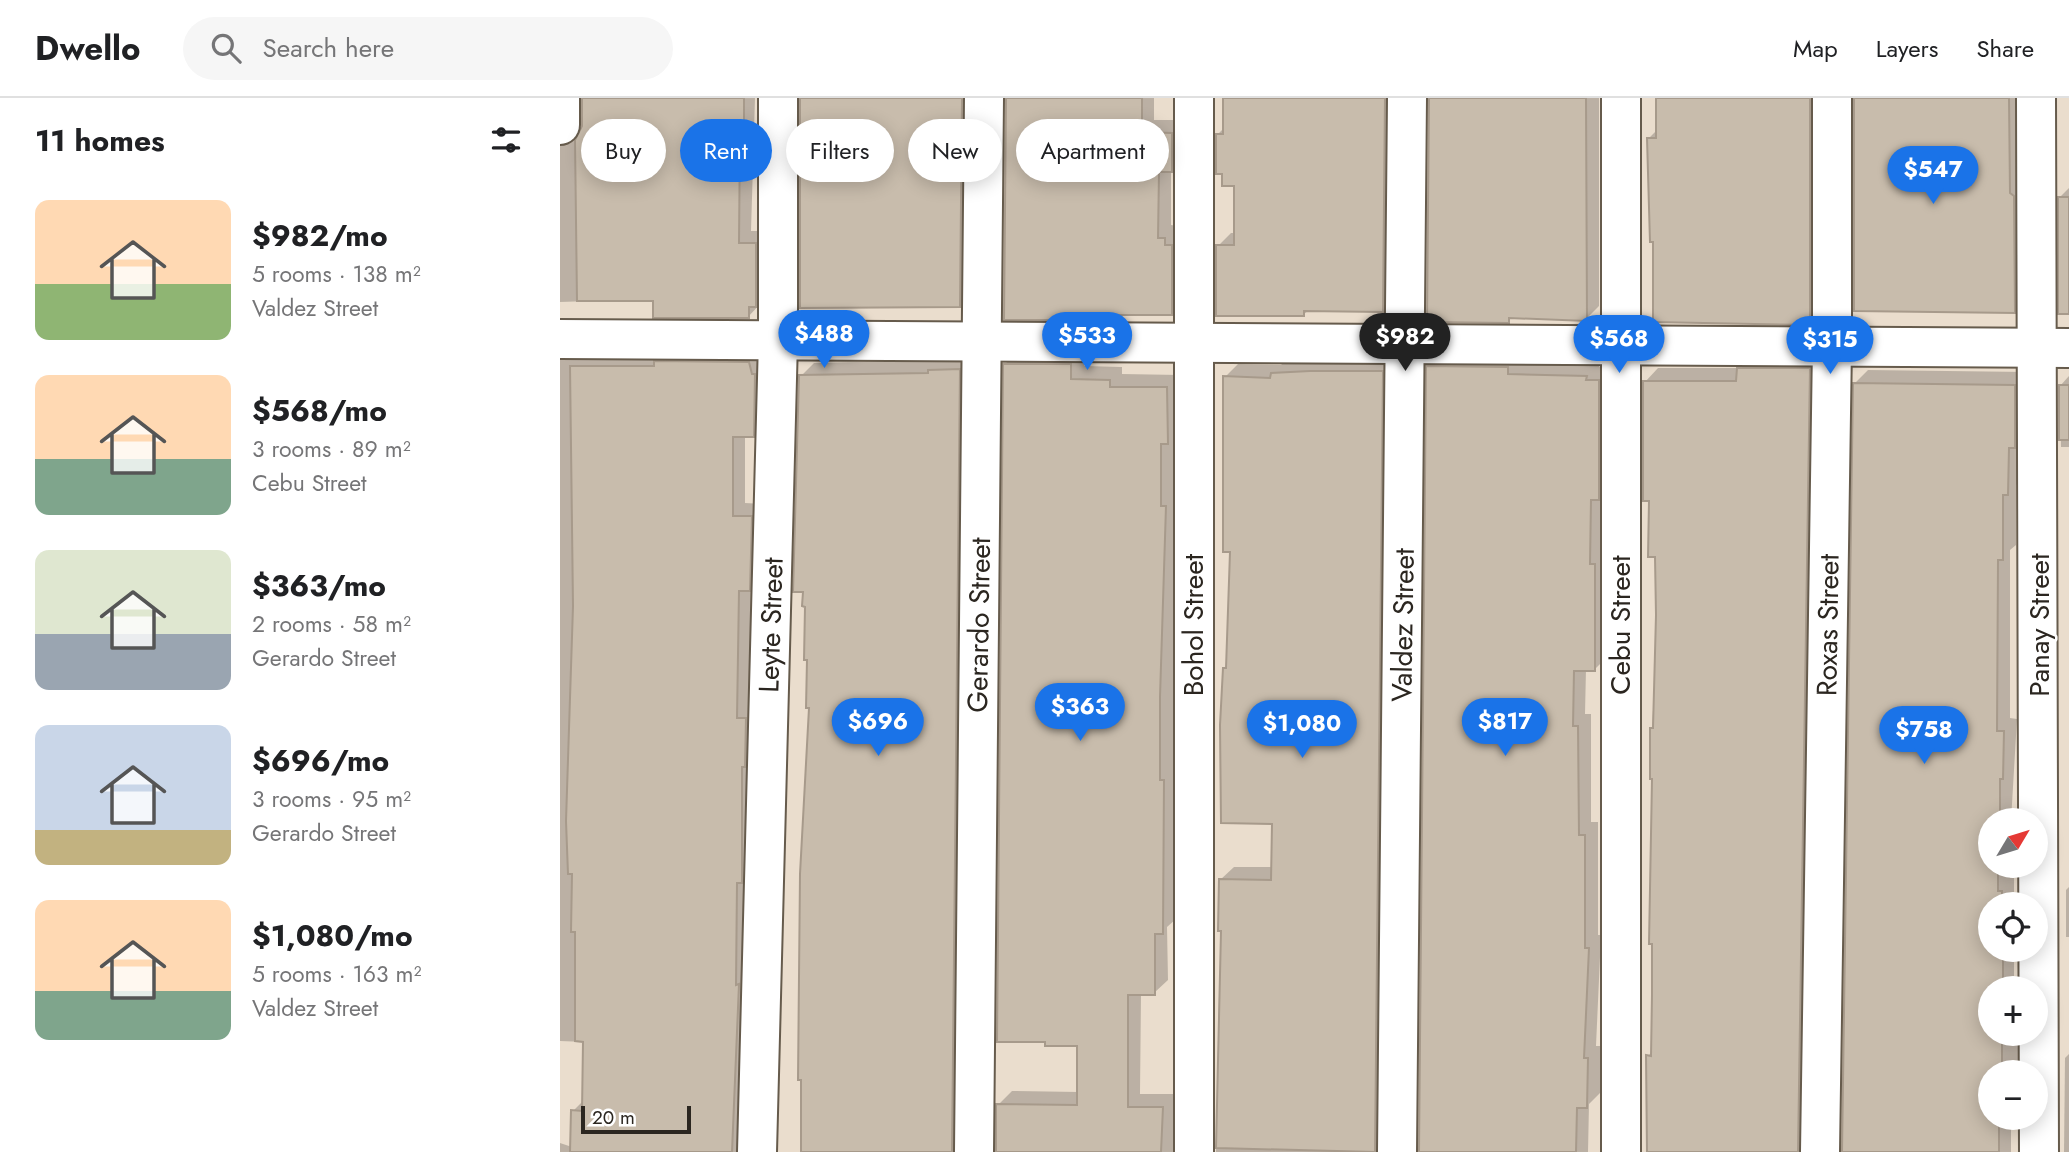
<!DOCTYPE html>
<meta charset="utf-8">
<style>
:root{--surface:#fff;--page:#f6f6f6;--text:#202124;--muted:#757577;--line:#e0e0e0;--accent:#1a73e8}
body{margin:0;font-family:Jost,sans-serif;background:var(--page);color:var(--text);height:100vh;display:flex;flex-direction:column;font-size:26px;white-space:nowrap}
*{box-sizing:border-box;margin:0}
p{font-size:23px;color:var(--muted)}
.icon{flex:none;width:38px;height:38px;fill:none;stroke:currentColor;stroke-width:2;stroke-linecap:round;stroke-linejoin:round}
.map{position:relative;flex:1;overflow:hidden}
.sheet{display:flex;flex-direction:column;background:var(--surface);width:560px}
.sheet>*{flex:none}
.top-card{position:absolute;left:21px;top:21px;width:665px;height:63px;display:flex;gap:14px}
.needle{width:46px;rotate:52deg}
.controls{position:absolute;left:1418px;top:710px;display:grid;gap:14px}
.controls a{display:grid;place-items:center;width:70px;height:70px;border-radius:50%;background:var(--surface);box-shadow:0 4px 18px #0003;font-size:35px}
.scale{position:absolute;left:21px;bottom:18px;width:110px;box-sizing:border-box;padding-left:7px;border:4px solid #2b2620;border-top:0;font-size:19px;line-height:24px;white-space:nowrap;color:#2b2620;-webkit-text-stroke:5px #fff;paint-order:stroke}
.price{position:absolute;translate:-50% -60px;padding:0 16px;border-radius:24px;background:var(--accent);color:#fff;font-size:23px;line-height:46px;filter:drop-shadow(0 2px 4px #0008)}
.price::after{content:'';position:absolute;left:50%;top:42px;width:21px;height:16px;margin-left:-10px;background:inherit;clip-path:polygon(0 0,100% 0,50% 100%)}
.price.active{background:#222;color:#fff}
ul{padding:0;list-style:none}
li{display:flex;align-items:center;gap:21px;height:175px;padding:0 35px}
li span{display:grid;place-items:center;flex:none;width:196px;height:140px;border-radius:14px;color:#555}
li>.icon{margin-inline-start:auto}
span .icon{width:84px;height:84px;fill:#fffc;stroke-width:1}
li b{font-size:30px}
h2{display:flex;justify-content:space-between;align-items:center;height:84px;padding:0 35px;font-size:30px}
.pill{padding:0 24px;border-radius:32px;background:var(--surface);box-shadow:0 4px 18px #0003;font-size:24px;line-height:63px}
.pill.active{background:var(--accent);color:#fff}
header{display:flex;align-items:center;gap:42px;box-sizing:border-box;height:98px;padding:0 35px;background:var(--surface);border-bottom:2px solid var(--line)}
header strong{font-size:33px}
nav{display:flex;gap:38px;margin-inline-start:auto;font-size:24px}
.search{width:490px;height:63px;background:var(--page);display:flex;align-items:center;gap:18px;box-sizing:border-box;padding:0 24px;border-radius:38px;color:var(--muted);font-size:26px}
main{display:flex;flex:1;min-height:0}
.map>svg:first-child{display:block}
.shadow{fill:#0003}
.building{fill:#c8bcac;stroke:#a79a8b;stroke-width:2}
.lines{fill:none;stroke-linecap:round;stroke-linejoin:round}
.minor-casing{stroke:#665b4c;stroke-width:42}
.minor{stroke:#fff;stroke-width:38}
.labels{text-anchor:middle;dominant-baseline:central;stroke-width:5;stroke-linejoin:round;paint-order:stroke}
.street-label{font-size:28px;fill:#2b2620;stroke:#fff}
</style>
<header>
<strong>Dwello</strong>
<div class="search"><svg class="icon" aria-label="search" viewBox="0 0 24 24"><circle cx="10" cy="10" r="6"/><path d="M15 15l6 6"/></svg>Search here</div>
<nav><a>Map</a><a>Layers</a><a>Share</a></nav>
</header>
<main>
<section class="sheet">
<h2>11 homes<svg class="icon" aria-label="filters" viewBox="0 0 24 24"><path d="M4 7h16M4 17h16"/><circle cx="9" cy="7" r="2"/><circle cx="15" cy="17" r="2"/></svg></h2>
<ul>
<li><span style="background:linear-gradient(#ffd9b3 60%,#8fb573 0)"><svg class="icon" aria-label="home" viewBox="0 0 24 24"><path d="M3 11l9-7 9 7M6 9v11h12V9"/></svg></span><div><b>$982/mo</b><p>5 rooms · 138 m²</p><p>Valdez Street</p></div></li>
<li><span style="background:linear-gradient(#ffd9b3 60%,#7fa58c 0)"><svg class="icon" aria-label="home" viewBox="0 0 24 24"><path d="M3 11l9-7 9 7M6 9v11h12V9"/></svg></span><div><b>$568/mo</b><p>3 rooms · 89 m²</p><p>Cebu Street</p></div></li>
<li><span style="background:linear-gradient(#dfe7d0 60%,#9aa5b1 0)"><svg class="icon" aria-label="home" viewBox="0 0 24 24"><path d="M3 11l9-7 9 7M6 9v11h12V9"/></svg></span><div><b>$363/mo</b><p>2 rooms · 58 m²</p><p>Gerardo Street</p></div></li>
<li><span style="background:linear-gradient(#c9d6e8 75%,#c2b280 0)"><svg class="icon" aria-label="home" viewBox="0 0 24 24"><path d="M3 11l9-7 9 7M6 9v11h12V9"/></svg></span><div><b>$696/mo</b><p>3 rooms · 95 m²</p><p>Gerardo Street</p></div></li>
<li><span style="background:linear-gradient(#ffd9b3 65%,#7fa58c 0)"><svg class="icon" aria-label="home" viewBox="0 0 24 24"><path d="M3 11l9-7 9 7M6 9v11h12V9"/></svg></span><div><b>$1,080/mo</b><p>5 rooms · 163 m²</p><p>Valdez Street</p></div></li>
</ul>
</section>
<div class="map">
<svg width="1509" height="1054" viewBox="0 0 1509 1054">
<rect width="100%" height="100%" fill="#eaddcd"/>
<g class="shadow">
<path d="M 22,0 L 195,0 L 191,133 L 208,133 L 201,205 L 188,219 L 95,201 L 0,204 L 0,31 L 13,37 L 22,34 Z"/>
<path d="M 242,0 L 414,0 L 412,194 L 399,207 Z"/>
<path d="M 448,0 L 594,0 L 594,22 L 624,22 L 624,59 L 611,72 L 611,127 L 618,128 L 624,202 L 611,216 L 535,215 L 518,220 Z"/>
<path d="M 665,0 L 837,0 L 835,199 L 822,212 L 749,212 L 744,216 L 658,148 L 671,135 L 676,135 L 676,86 L 658,36 L 665,29 Z"/>
<path d="M 871,0 L 1039,0 L 1039,208 L 1026,221 L 952,219 L 948,223 Z"/>
<path d="M 1098,0 L 1263,0 L 1263,211 L 1249,225 L 1095,142 L 1088,41 L 1098,31 Z"/>
<path d="M 1296,0 L 1462,0 L 1467,200 L 1454,213 Z"/>
<path d="M 1509,90 L 1509,214 L 1500,99 Z"/>
<path d="M 202,252 L 206,325 L 193,338 L 185,338 L 185,405 L 204,406 L 202,479 L 191,489 L 184,1054 L 0,1054 L 0,1045 L 12,1049 L 13,1013 L 24,1002 L 25,944 L 0,943 L 0,256 Z"/>
<path d="M 459,253 L 524,253 L 524,268 L 562,269 L 562,276 L 620,277 L 620,331 L 614,337 L 614,395 L 619,395 L 613,584 L 613,669 L 617,669 L 616,821 L 607,829 L 608,882 L 594,895 L 581,895 L 580,996 L 616,996 L 616,1054 L 438,1054 L 438,1007 L 452,993 L 519,994 L 519,947 L 445,266 Z"/>
<path d="M 881,256 L 1039,265 L 1039,269 L 1052,270 L 1048,558 L 1035,571 L 1026,571 L 1025,616 L 1031,616 L 1031,724 L 1038,724 L 1038,837 L 1041,837 L 1036,948 L 1041,948 L 1040,995 L 1029,1006 L 1028,1054 L 861,1054 L 868,269 Z"/>
<path d="M 1192,257 L 1262,258 L 1256,1054 L 1088,1054 L 1088,958 L 1093,953 L 1092,631 L 1098,517 L 1085,284 L 1098,270 L 1179,270 Z"/>
<path d="M 412,258 L 407,1054 L 243,1054 L 251,608 L 249,560 L 246,560 L 241,278 L 254,265 L 379,262 Z"/>
<path d="M 835,261 L 833,1054 L 656,1054 L 659,898 L 662,895 L 660,782 L 674,769 L 713,769 L 714,724 L 664,571 L 668,567 L 672,452 L 665,279 L 678,266 L 721,267 L 726,262 Z"/>
<path d="M 1308,272 L 1467,274 L 1461,382 L 1456,387 L 1456,447 L 1450,452 L 1450,620 L 1457,621 L 1451,723 L 1430,723 L 1430,768 L 1451,768 L 1450,780 L 1454,780 L 1454,807 L 1430,807 L 1430,852 L 1454,852 L 1454,891 L 1430,891 L 1430,936 L 1454,936 L 1454,945 L 1458,945 L 1458,975 L 1430,975 L 1430,1020 L 1451,1020 L 1451,1054 L 1284,1054 L 1295,285 Z"/>
<path d="M 1509,278 L 1509,349 L 1501,349 L 1500,288 Z"/>
<path d="M 1509,789 L 1509,839 L 1506,839 L 1506,792 Z"/>
<path d="M 1509,956 L 1509,1054 L 1504,1054 L 1505,960 Z"/>
</g>
<g class="building">
<path d="M 22,0 L 184,0 L 184,33 L 180,33 L 179,145 L 196,145 L 196,209 L 189,209 L 189,220 L 93,220 L 93,203 L 17,203 L 15,42 L 22,28 Z"/>
<path d="M 240,0 L 402,0 L 400,209 L 240,210 Z"/>
<path d="M 446,0 L 582,0 L 582,34 L 612,35 L 612,74 L 599,74 L 598,140 L 605,140 L 605,147 L 612,147 L 612,217 L 533,217 L 533,220 L 519,219 L 519,222 L 444,222 Z"/>
<path d="M 663,0 L 825,0 L 823,214 L 744,213 L 744,218 L 656,218 L 656,147 L 674,147 L 674,88 L 662,88 L 662,76 L 656,76 L 656,36 L 663,36 Z"/>
<path d="M 869,0 L 1026,0 L 1027,223 L 949,220 L 949,225 L 867,224 Z"/>
<path d="M 1096,0 L 1250,0 L 1250,227 L 1093,224 L 1093,144 L 1090,144 L 1087,40 L 1096,40 Z"/>
<path d="M 1294,0 L 1449,0 L 1450,95 L 1454,98 L 1455,215 L 1294,213 Z"/>
<rect x="1498" y="99" width="11" height="117"/>
<path d="M 94,263 L 189,264 L 192,276 L 195,276 L 194,339 L 173,339 L 173,418 L 192,418 L 190,493 L 179,493 L 177,620 L 186,620 L 185,669 L 182,669 L 182,785 L 177,785 L 176,887 L 179,886 L 172,1054 L 10,1054 L 11,1012 L 22,1013 L 23,944 L 15,943 L 15,834 L 11,834 L 12,776 L 8,776 L 6,723 L 13,508 L 10,268 L 94,268 Z"/>
<path d="M 443,266 L 511,266 L 511,281 L 550,282 L 550,289 L 607,289 L 608,346 L 601,346 L 601,408 L 606,408 L 600,599 L 600,682 L 604,682 L 603,836 L 595,836 L 595,897 L 568,897 L 568,1009 L 603,1009 L 601,1054 L 436,1054 L 436,1006 L 517,1007 L 517,948 L 485,948 L 485,944 L 437,944 Z"/>
<path d="M 866,268 L 948,269 L 948,276 L 1027,278 L 1026,282 L 1039,282 L 1039,402 L 1031,402 L 1030,466 L 1035,466 L 1035,573 L 1014,573 L 1013,628 L 1018,628 L 1019,737 L 1025,737 L 1025,850 L 1029,850 L 1024,960 L 1028,960 L 1027,1010 L 1017,1010 L 1016,1054 L 859,1054 Z"/>
<path d="M 1177,270 L 1250,270 L 1238,1054 L 1087,1054 L 1086,957 L 1091,958 L 1092,897 L 1092,846 L 1089,846 L 1092,681 L 1090,681 L 1090,630 L 1093,630 L 1096,517 L 1095,459 L 1088,459 L 1089,403 L 1083,403 L 1083,283 L 1176,283 Z"/>
<path d="M 400,271 L 392,1054 L 241,1054 L 241,982 L 238,982 L 240,776 L 249,610 L 246,610 L 247,562 L 244,562 L 245,509 L 242,508 L 243,494 L 233,494 L 239,277 L 368,275 L 368,272 Z"/>
<path d="M 750,273 L 823,273 L 815,1054 L 656,1050 L 661,833 L 658,833 L 659,781 L 711,782 L 712,726 L 661,725 L 660,627 L 663,570 L 666,570 L 670,454 L 663,454 L 663,278 L 710,280 L 711,275 Z"/>
<path d="M 1293,285 L 1455,287 L 1455,350 L 1449,350 L 1448,397 L 1443,397 L 1443,462 L 1438,462 L 1437,633 L 1444,633 L 1443,681 L 1440,681 L 1440,723 L 1430,723 L 1430,768 L 1438,768 L 1438,793 L 1442,793 L 1442,807 L 1430,807 L 1430,852 L 1443,852 L 1443,891 L 1430,891 L 1430,936 L 1442,936 L 1442,975 L 1430,975 L 1430,1020 L 1439,1020 L 1439,1054 L 1282,1054 Z"/>
<rect x="1499" y="287" width="10" height="55"/>
</g>
<g class="lines">
<g class="minor-casing">
<g id="minor">
<path d="M 1476,0 L 1479,1054"/>
<path d="M 0,27 L 0,0"/>
<path d="M 0,241 L 1509,250"/>
<path d="M 197,1054 L 218,242 L 218,0"/>
<path d="M 414,1054 L 424,0"/>
<path d="M 634,1054 L 634,0"/>
<path d="M 837,1054 L 847,0"/>
<path d="M 1061,1054 L 1061,0"/>
<path d="M 1260,1054 L 1272,248 L 1272,0"/>
</g>
</g>
<use href="#minor" class="minor"/>
</g>
<g class="labels">
<g class="street-label">
<text transform="translate(211 527) rotate(-88)">Leyte Street</text>
<text transform="translate(419 527) rotate(-89)">Gerardo Street</text>
<text transform="translate(633 527) rotate(-90)">Bohol Street</text>
<text transform="translate(843 527) rotate(-89)">Valdez Street</text>
<text transform="translate(1060 527) rotate(-90)">Cebu Street</text>
<text transform="translate(1268 527) rotate(-89)">Roxas Street</text>
<text transform="translate(1479 527) rotate(-90)">Panay Street</text>
</g>
</g>
</svg>
<div class="controls">
<a><svg class="needle" viewBox="-14 -14 28 28"><path d="M0-13l5 13h-10z" fill="#e53935"/><path d="M0 13l5-13h-10z" fill="#757577"/></svg></a>
<a><svg class="icon" aria-label="locate" viewBox="0 0 24 24"><circle cx="12" cy="12" r="6"/><path d="M12 2v4M12 18v4M2 12h4M18 12h4"/></svg></a>
<a>+</a>
<a>−</a>
</div>
<div class="scale">20 m</div>
<b class="price" style="left:1373px;top:108px">$547</b>
<b class="price" style="left:264px;top:272px">$488</b>
<b class="price" style="left:527px;top:274px">$533</b>
<b class="price active" style="left:845px;top:275px">$982</b>
<b class="price" style="left:1059px;top:277px">$568</b>
<b class="price" style="left:1270px;top:278px">$315</b>
<b class="price" style="left:520px;top:645px">$363</b>
<b class="price" style="left:318px;top:660px">$696</b>
<b class="price" style="left:945px;top:660px">$817</b>
<b class="price" style="left:742px;top:662px">$1,080</b>
<b class="price" style="left:1364px;top:668px">$758</b>
<div class="top-card">
<a class="pill">Buy</a>
<a class="pill active">Rent</a>
<a class="pill">Filters</a>
<a class="pill">New</a>
<a class="pill">Apartment</a>
</div>
</div>
</main>
